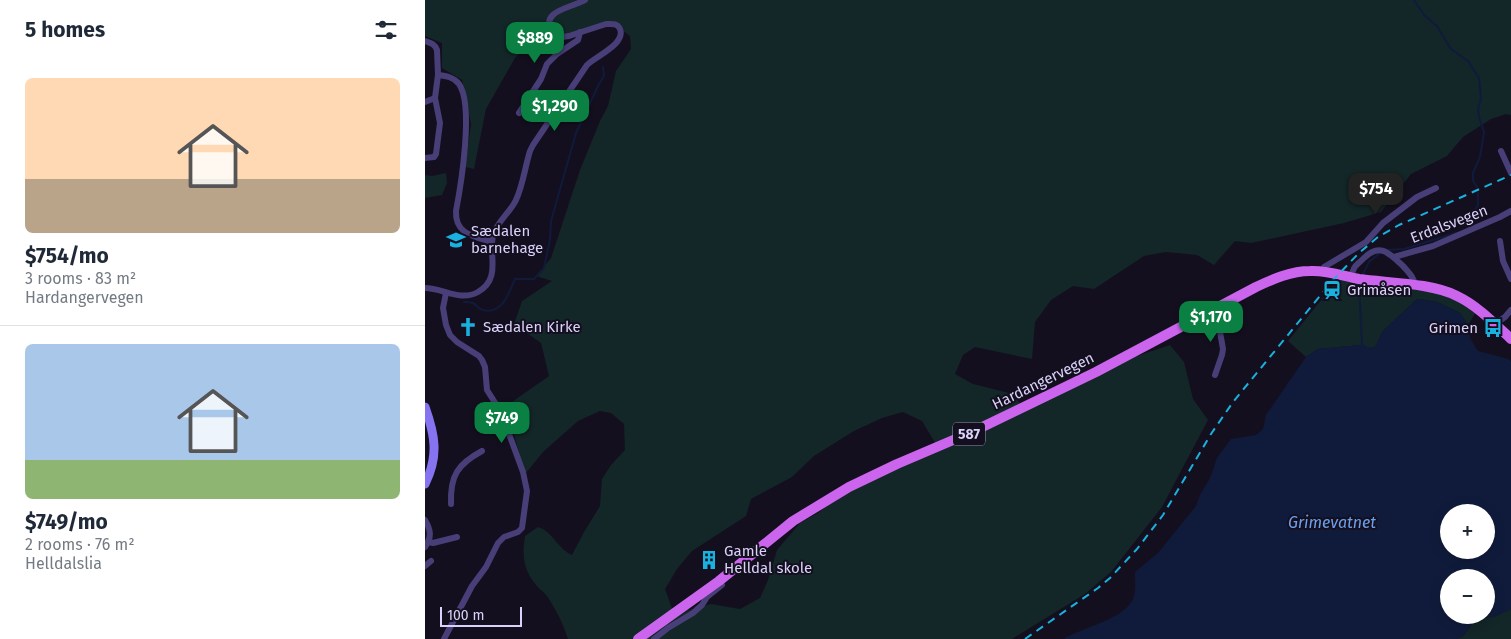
<!DOCTYPE html>
<meta charset="utf-8">
<style>
:root{--surface:#fff;--page:#f6f6f7;--text:#1f2937;--muted:#747a83;--line:#e0e1e3;--accent:#0b8043}
body{margin:0;font-family:"Fira Sans",sans-serif;background:var(--page);color:var(--text);height:100vh;display:flex;flex-direction:column;font-size:19px;white-space:nowrap}
*{box-sizing:border-box;margin:0}
p{font-size:16px;color:var(--muted)}
.icon{flex:none;width:28px;height:28px;fill:none;stroke:currentColor;stroke-width:2;stroke-linecap:round;stroke-linejoin:round}
.map{position:relative;flex:1;overflow:hidden}
.sheet{display:flex;flex-direction:column;background:var(--surface);width:425px}
.sheet>*{flex:none}
.tools{position:absolute;left:1015px;top:504px;display:grid;gap:10px}
.tools a{display:grid;place-items:center;width:55px;height:55px;border-radius:50%;background:var(--surface);box-shadow:0 2px 12px #0003;font-size:25px}
.scale{position:absolute;left:15px;bottom:12px;width:82px;box-sizing:border-box;padding-left:5px;border:2px solid #dbd2fa;border-top:0;font-size:14px;line-height:18px;white-space:nowrap;color:#dbd2fa;-webkit-text-stroke:4px #140f1f;paint-order:stroke}
.price{position:absolute;translate:-50% -42px;padding:0 11px;border-radius:10px;background:var(--accent);color:#fff;font-size:16px;line-height:32px;filter:drop-shadow(0 1px 2px #0008)}
.price::after{content:'';position:absolute;left:50%;top:30px;width:15px;height:11px;margin-left:-8px;background:inherit;clip-path:polygon(0 0,100% 0,50% 100%)}
.price.active{background:#222;color:#fff}
ul{padding:0;list-style:none}
li{display:grid;align-content:center;gap:10px;height:265px;padding:0 25px}
li+li{border-top:1px solid var(--line)}
li span{display:grid;place-items:center;height:155px;border-radius:8px;color:#555}
li>.icon{margin-inline-start:auto}
span .icon{width:90px;height:90px;fill:#fffc;stroke-width:1}
li b{font-size:21px}
h2{display:flex;justify-content:space-between;align-items:center;height:60px;padding:0 25px;font-size:21px}
main{display:flex;flex:1;min-height:0}
.map>svg:first-child{display:block}
.green{fill:#132628;fill-rule:evenodd}
.water{fill:#101b3c;fill-rule:evenodd}
.lines{fill:none;stroke-linecap:round;stroke-linejoin:round}
.stream{stroke:#101b3c;stroke-width:2}
.street{stroke:#493f78;stroke-width:6}
.secondary{stroke:#8673ef;stroke-width:9}
.primary{stroke:#cc65ee;stroke-width:10}
.rail{stroke:#19b1de;stroke-width:2;stroke-dasharray:8 6;stroke-linecap:butt}
.labels{text-anchor:middle;dominant-baseline:central;stroke-width:4;stroke-linejoin:round;paint-order:stroke}
.shield{fill:#140f1f;stroke:#9f98b8;stroke-width:1}
.shield-label{font-size:14px;font-weight:bold;fill:#dbd2fa}
.street-label{font-size:15px;fill:#dbd2fa;stroke:#140f1f}
.poi-label{font-size:15px;fill:#dbd2fa;stroke:#140f1f;text-anchor:start}
.water-label{font-size:16px;font-style:italic;fill:#6ba1ee;stroke:#140f1f}
</style>
<main>
<section class="sheet">
<h2>5 homes<svg class="icon" aria-label="filters" viewBox="0 0 24 24"><path d="M4 7h16M4 17h16"/><circle cx="9" cy="7" r="2"/><circle cx="15" cy="17" r="2"/></svg></h2>
<ul>
<li><span style="background:linear-gradient(#ffd9b3 65%,#b9a48a 0)"><svg class="icon" aria-label="home" viewBox="0 0 24 24"><path d="M3 11l9-7 9 7M6 9v11h12V9"/></svg></span><div><b>$754/mo</b><p>3 rooms · 83 m²</p><p>Hardangervegen</p></div></li>
<li><span style="background:linear-gradient(#a9c7e8 75%,#8fb573 0)"><svg class="icon" aria-label="home" viewBox="0 0 24 24"><path d="M3 11l9-7 9 7M6 9v11h12V9"/></svg></span><div><b>$749/mo</b><p>2 rooms · 76 m²</p><p>Helldalslia</p></div></li>
</ul>
</section>
<div class="map">
<svg width="1086" height="639" viewBox="0 0 1086 639">
<rect width="100%" height="100%" fill="#140f1f"/>
<g class="green">
<path d="M 0,0 L 1086,0 L 1086,115 L 1081,114 L 1066,119 L 1038,137 L 1022,156 L 986,174 L 956,212 L 919,223 L 826,243 L 810,241 L 789,265 L 772,255 L 741,252 L 719,256 L 669,289 L 648,286 L 626,300 L 610,322 L 607,359 L 550,347 L 538,355 L 530,374 L 548,384 L 588,394 L 598,408 L 700,360 L 745,345 L 759,362 L 768,399 L 783,420 L 737,507 L 686,572 L 660,594 L 587,639 L 143,639 C 138,623 131,610 122,596 C 119,592 114,589 111,585 C 98,569 97,555 100,536 L 113,527 C 127,531 133,549 147,555 L 159,532 L 175,506 L 177,479 L 186,465 L 200,450 L 199,424 L 186,413 L 175,411 L 153,421 L 118,452 L 101,473 L 97,465 L 82,407 L 84,404 L 124,376 L 116,343 L 89,324 L 97,301 L 127,281 L 111,276 L 126,258 L 155,170 L 175,121 L 183,106 L 191,71 L 206,49 L 205,36 L 191,25 L 135,37 L 124,31 L 123,23 L 90,58 L 61,109 L 49,169 L 40,167 L 46,124 L 37,80 L 17,68 L 17,43 L 0,36 ZM 478,412 L 497,421 L 512,446 L 417,493 L 393,513 L 375,523 L 352,550 L 343,580 L 335,598 L 315,609 L 286,604 L 249,614 L 240,589 L 252,569 L 267,551 L 321,516 L 326,499 L 367,477 L 389,456 L 429,431 L 457,418 Z"/>
<path d="M 21,173 L 22,183 L 17,195 L 0,198 L 0,175 L 7,176 Z"/>
<path d="M 914,278 L 1012,292 L 1033,299 L 1051,312 L 1043,325 L 1035,313 L 1012,302 L 992,299 L 958,331 L 950,347 L 942,347 L 937,345 L 893,349 L 881,357 L 863,341 Z"/>
<path d="M 1086,609 L 1086,639 L 1031,639 L 1037,637 L 1052,618 L 1068,617 Z"/>
</g>
<path class="water" d="M 992,299 L 1012,302 L 1035,313 L 1043,325 L 1045,338 L 1053,351 L 1083,359 L 1086,361 L 1086,609 L 1068,617 L 1052,618 L 1037,637 L 1031,639 L 639,639 C 657,627 703,619 709,596 C 711,589 710,580 710,572 L 733,553 L 771,506 L 775,495 L 785,478 L 792,458 L 806,439 L 831,435 L 838,429 L 841,415 L 881,357 L 893,349 L 937,345 L 942,347 L 950,347 L 958,331 ZM 1024,512 L 1061,512 L 1061,550 L 1024,550 ZM 1024,578 L 1061,578 L 1061,615 L 1024,615 Z"/>
<g class="lines">
<g class="stream">
<path d="M 989,0 L 999,15 L 1012,26 L 1026,49 L 1043,61 L 1054,78 L 1056,99 L 1053,109 L 1054,117 L 1059,132 L 1055,157 L 1048,173 L 1048,181 L 1052,187"/>
<path d="M 1046,227 L 1047,214 L 1053,205 L 1053,193"/>
<path d="M 961,250 L 979,249 L 1031,233"/>
<path d="M 937,276 L 944,262 L 955,253"/>
<path d="M 934,283 L 937,345"/>
<path d="M 39,302 C 42,302 45,302 48,303 C 52,305 53,309 58,310 C 77,315 84,293 90,279 L 109,279 L 119,268 L 125,240 L 126,221 L 151,133 L 174,84 L 179,76 L 178,67"/>
</g>
<g class="street">
<path d="M 0,41 C 6,43 10,44 12,50 L 13,75 L 10,98 L 15,123 L 11,154 L 9,157 L 0,158"/>
<path d="M 13,75 C 21,76 29,77 34,84 C 49,105 36,185 31,211 C 30,234 48,236 67,242"/>
<path d="M 0,102 L 10,98"/>
<path d="M 94,113 L 116,79 L 122,64 L 132,54 L 153,40 L 155,32"/>
<path d="M 1076,151 L 1086,173"/>
<path d="M 1075,241 L 1078,261 L 1086,279"/>
<path d="M 969,257 L 1008,246 L 1075,217 L 1086,211"/>
<path d="M 898,272 L 899,267 L 941,242 L 958,223 L 992,197 L 1011,188"/>
<path d="M 926,277 C 930,264 929,268 939,258 C 955,242 965,254 978,266 C 983,272 990,278 990,286"/>
<path d="M 0,288 C 18,288 35,302 53,292 C 77,278 63,254 68,236 C 72,221 85,213 91,200 C 98,185 100,167 105,151 L 108,145 L 162,65 C 171,56 201,44 195,29 C 192,23 187,24 181,24 L 144,36 L 137,37 L 127,33 C 114,10 147,8 160,0"/>
<path d="M 786,310 L 794,326 L 798,349 L 797,355 L 790,375"/>
<path d="M 1070,324 L 1080,317 L 1086,310"/>
<path d="M 26,504 C 25,475 33,464 57,451"/>
<path d="M 0,520 C 6,530 7,537 0,547"/>
<path d="M 4,542 L 8,543 L 32,537"/>
<path d="M 0,566 L 6,561"/>
<path d="M 19,639 L 47,586 L 61,567 L 73,543 L 79,537 L 93,532 L 97,528 L 102,491 L 98,472 L 76,412 L 62,390 L 60,367 L 57,360 L 54,356 L 32,342 L 25,335 L 21,325 L 18,308 L 21,293"/>
<path d="M 229,639 L 243,628 L 268,613 L 277,605 L 282,597 L 297,585"/>
</g>
<path class="secondary" d="M 0,407 C 10,435 14,456 0,484"/>
<path class="primary" d="M 213,639 L 294,581 L 368,521 L 424,487 L 472,464 L 547,432 L 671,372 L 831,287 C 848,279 866,271 885,271 C 902,270 918,276 934,279 C 964,283 1007,283 1032,296 C 1053,306 1070,324 1086,339"/>
<path class="rail" d="M 600,639 L 673,588 L 685,578 L 712,549 L 738,515 L 786,434 L 808,402 L 908,280 L 934,253 L 953,237 L 974,225 L 1086,175"/>
</g>
<defs>
<g id="school-bare" transform="scale(1.5)"><path d="M0-5L7-2L0 1L-7-2ZM-4 1L0 2.5L4 1V4Q0 6-4 4Z" fill="#19b1de" stroke="#140f1f" stroke-width="2.5" paint-order="stroke"/></g>
<g id="station-bare" transform="scale(1.5)"><path d="M-3-6H3Q5-6 5-4V2Q5 4 3 4L4.5 6H3L1.5 4h-3L-3 6H-4.5L-3 4Q-5 4-5 2V-4Q-5-6-3-6ZM-3.5-4v3h7v-3ZM-3.5 1v1.5H-2V1ZM2 1v1.5H3.5V1Z" fill="#19b1de" stroke="#140f1f" stroke-width="2.5" paint-order="stroke"/></g>
<g id="church-bare" transform="scale(1.5)"><path d="M-1.2-6h2.4v3.5h3.3v2.4h-3.3V6h-2.4V-.1h-3.3v-2.4h3.3Z" fill="#19b1de" stroke="#140f1f" stroke-width="2.5" paint-order="stroke"/></g>
<g id="bus-bare" transform="scale(1.5)"><path d="M-5-6H5V4H4V6H2V4H-2V6H-4V4H-5ZM-3.5-4V0h7V-4ZM-3.5 1.2v1.5H-2V1.2ZM2 1.2v1.5H3.5V1.2Z" fill="#19b1de" stroke="#140f1f" stroke-width="2.5" paint-order="stroke"/></g>
<g id="building-bare" transform="scale(1.5)"><path d="M-4-6H4V6H1V3H-1V6H-4ZM-2.5-4.3h1.7v1.8h-1.7ZM.8-4.3h1.7v1.8H.8ZM-2.5-1h1.7V.8h-1.7ZM.8-1h1.7V.8H.8Z" fill="#19b1de" stroke="#140f1f" stroke-width="2.5" paint-order="stroke"/></g>
</defs>
<g fill-rule="evenodd">
<use href="#school-bare" x="31" y="240"/>
<use href="#station-bare" x="907" y="290"/>
<use href="#church-bare" x="43" y="327"/>
<use href="#bus-bare" x="1068" y="328"/>
<use href="#building-bare" x="284" y="560"/>
</g>
<g class="labels">
<rect class="shield" x="528" y="422.5" width="32" height="23" rx="4"/>
<g class="shield-label">
<text x="544" y="434">587</text>
</g>
<g class="street-label">
<text transform="translate(1024 224) rotate(-21)">Erdalsvegen</text>
<text transform="translate(618 381) rotate(-26)">Hardangervegen</text>
</g>
<g class="poi-label">
<text x="46" y="231">Sædalen<tspan x="46" dy="17">barnehage</tspan></text>
<text x="922" y="290">Grimåsen</text>
<text x="58" y="327">Sædalen Kirke</text>
<text x="1053" y="328" text-anchor="end">Grimen</text>
<text x="299" y="551">Gamle<tspan x="299" dy="17">Helldal skole</tspan></text>
</g>
<g class="water-label">
<text x="907" y="522">Grimevatnet</text>
</g>
</g>
</svg>
<div class="tools">
<a>+</a>
<a>−</a>
</div>
<div class="scale">100 m</div>
<b class="price" style="left:110px;top:64px">$889</b>
<b class="price" style="left:130px;top:132px">$1,290</b>
<b class="price active" style="left:951px;top:215px">$754</b>
<b class="price" style="left:786px;top:343px">$1,170</b>
<b class="price" style="left:77px;top:444px">$749</b>
</div>
</main>
